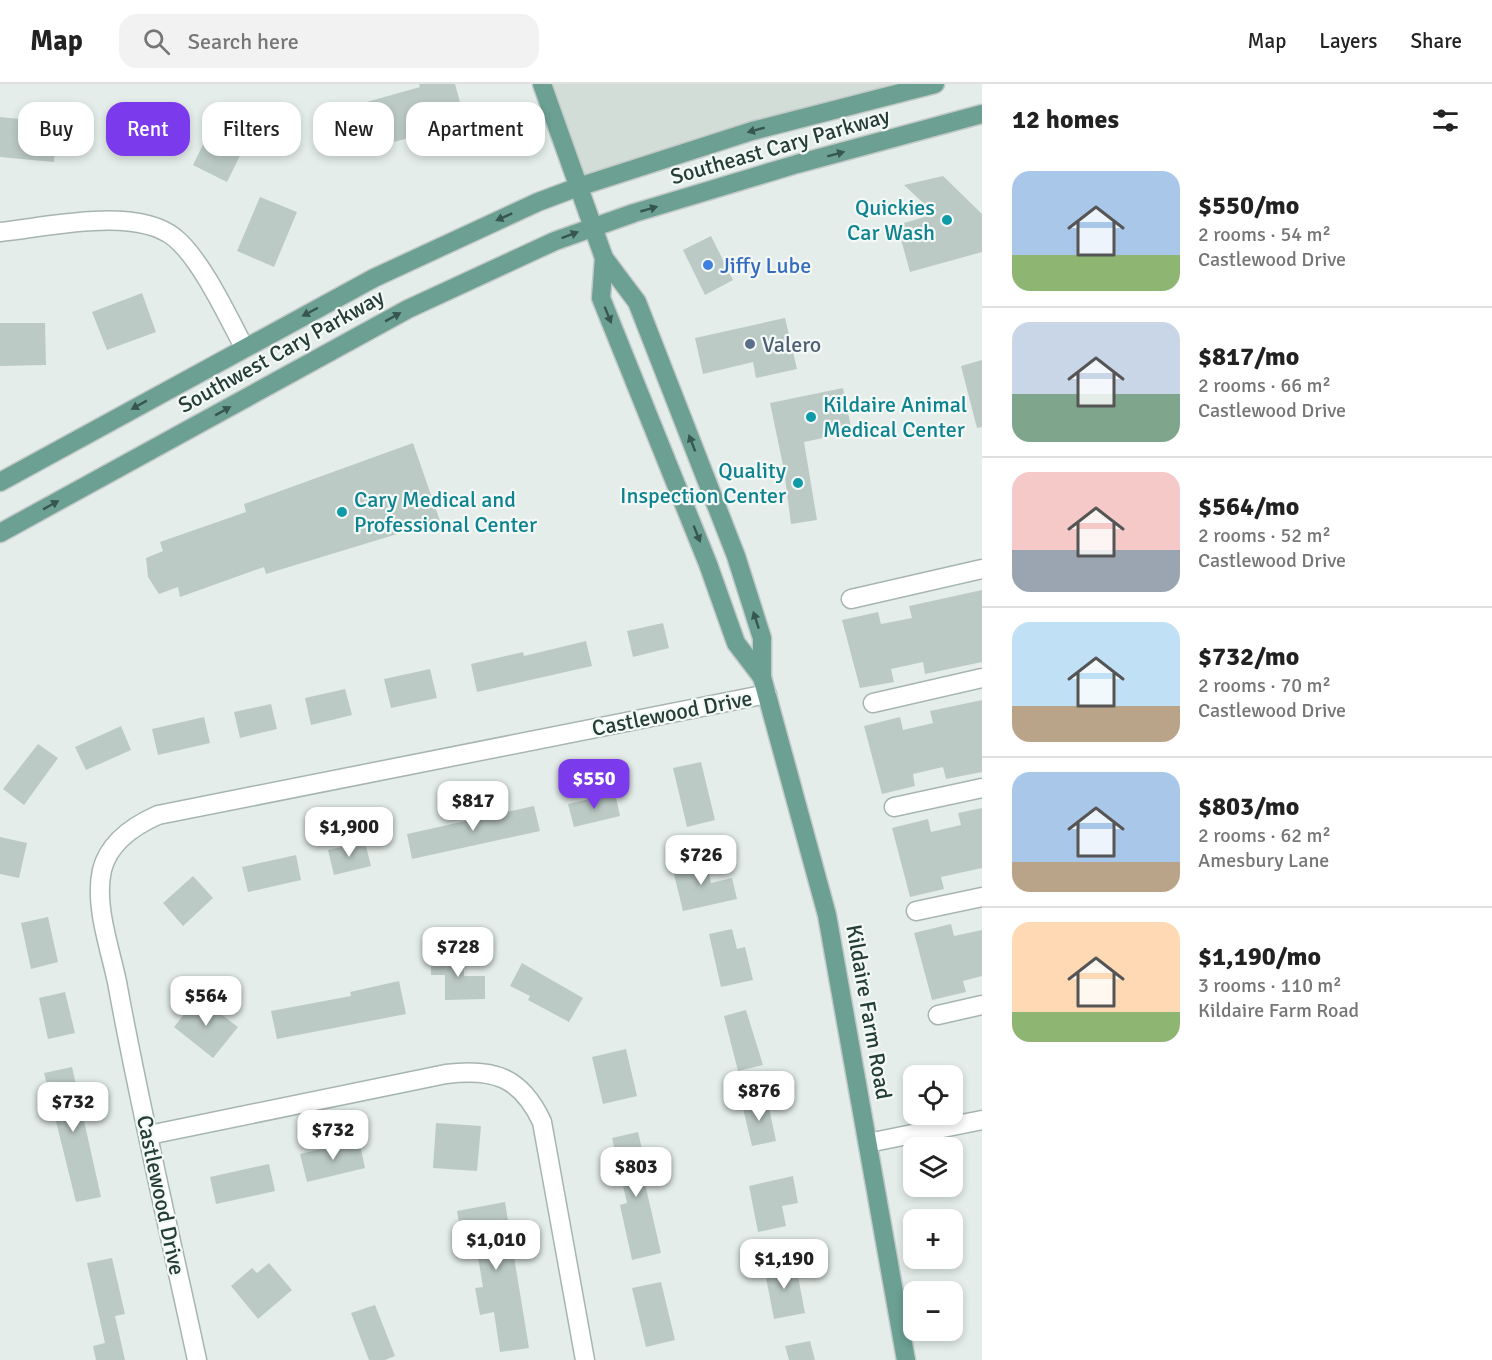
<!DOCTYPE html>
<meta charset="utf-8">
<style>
:root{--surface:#fff;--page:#f2f2f2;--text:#222;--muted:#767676;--line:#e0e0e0;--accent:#7c3aed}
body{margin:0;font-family:Signika,sans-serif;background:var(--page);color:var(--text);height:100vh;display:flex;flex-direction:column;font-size:22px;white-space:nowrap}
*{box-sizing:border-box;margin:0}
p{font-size:20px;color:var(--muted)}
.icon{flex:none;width:33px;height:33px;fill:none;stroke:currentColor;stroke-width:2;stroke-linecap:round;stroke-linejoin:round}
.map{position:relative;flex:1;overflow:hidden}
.side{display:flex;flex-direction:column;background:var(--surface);width:510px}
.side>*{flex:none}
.hud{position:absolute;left:18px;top:18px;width:570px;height:54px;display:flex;gap:12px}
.buttons{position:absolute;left:903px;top:981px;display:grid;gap:12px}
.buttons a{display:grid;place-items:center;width:60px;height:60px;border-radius:12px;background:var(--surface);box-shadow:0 3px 9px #0003;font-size:30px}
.price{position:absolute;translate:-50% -51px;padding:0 14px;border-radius:12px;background:#fff;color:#222;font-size:20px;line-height:39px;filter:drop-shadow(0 2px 3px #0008)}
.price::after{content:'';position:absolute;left:50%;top:36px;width:18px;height:14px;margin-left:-9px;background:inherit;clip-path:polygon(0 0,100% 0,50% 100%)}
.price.active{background:var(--accent);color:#fff}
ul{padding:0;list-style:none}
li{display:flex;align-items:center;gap:18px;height:150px;padding:0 30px}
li+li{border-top:2px solid var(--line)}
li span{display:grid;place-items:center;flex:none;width:168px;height:120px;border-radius:18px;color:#555}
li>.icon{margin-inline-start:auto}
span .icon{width:72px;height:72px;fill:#fffc;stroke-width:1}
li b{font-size:26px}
h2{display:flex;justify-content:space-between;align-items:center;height:72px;padding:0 30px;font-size:26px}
.chip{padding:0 21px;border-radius:18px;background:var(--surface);box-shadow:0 3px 9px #0003;font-size:21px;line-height:54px}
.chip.active{background:var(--accent);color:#fff}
header{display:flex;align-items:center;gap:36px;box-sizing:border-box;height:84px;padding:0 30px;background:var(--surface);border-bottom:2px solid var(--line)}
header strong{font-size:28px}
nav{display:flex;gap:33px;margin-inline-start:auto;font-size:21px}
.search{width:420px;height:54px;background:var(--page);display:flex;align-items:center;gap:15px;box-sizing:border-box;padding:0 21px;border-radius:18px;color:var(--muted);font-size:22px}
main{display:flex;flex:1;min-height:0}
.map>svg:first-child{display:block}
.built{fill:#d2ddd8}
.building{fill:#bccac5}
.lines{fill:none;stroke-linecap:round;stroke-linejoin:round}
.minor-casing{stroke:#a7b5b0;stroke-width:21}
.major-casing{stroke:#c2c9c7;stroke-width:21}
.minor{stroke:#fff;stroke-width:18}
.major{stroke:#6ba092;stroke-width:18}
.oneway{fill:#36564e}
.culture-dot{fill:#0f9aa8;stroke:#f4f9f7;stroke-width:2}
.shop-dot{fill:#3f7fe0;stroke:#f4f9f7;stroke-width:2}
.service-dot{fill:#5c6f8a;stroke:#f4f9f7;stroke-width:2}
.labels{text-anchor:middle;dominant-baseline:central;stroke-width:4.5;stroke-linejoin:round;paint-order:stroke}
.street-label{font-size:22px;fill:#243e37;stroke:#f4f9f7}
.culture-label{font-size:22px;fill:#0d838f;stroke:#f4f9f7;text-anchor:end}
.shop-label{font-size:22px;fill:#366cbe;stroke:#f4f9f7;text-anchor:start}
.service-label{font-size:22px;fill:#4e5e75;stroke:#f4f9f7;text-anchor:start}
</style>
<header>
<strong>Map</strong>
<div class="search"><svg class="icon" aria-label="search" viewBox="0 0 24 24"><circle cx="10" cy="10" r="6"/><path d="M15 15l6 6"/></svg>Search here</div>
<nav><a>Map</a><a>Layers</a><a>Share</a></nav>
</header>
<main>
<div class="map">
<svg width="982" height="1276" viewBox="0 0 982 1276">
<rect width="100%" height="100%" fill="#e4ede9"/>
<path class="built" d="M 542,0 L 935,0 L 578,103 Z"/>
<g class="building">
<path d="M 419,0 L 455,0 L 463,29 L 406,46 L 409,54 L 371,64 L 356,21 L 420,3 Z"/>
<path d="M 222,22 L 256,39 L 227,98 L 193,81 Z"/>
<path d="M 0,33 L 57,39 L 54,78 L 0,73 Z"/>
<path d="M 943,92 L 982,130 L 982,168 L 910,188 L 897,141 L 935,130 L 904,101 Z"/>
<path d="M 260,113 L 297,128 L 274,183 L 237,167 Z"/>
<path d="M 711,152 L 733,196 L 705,211 L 683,166 Z"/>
<path d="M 142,209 L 156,248 L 107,266 L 92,228 Z"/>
<path d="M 785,234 L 797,285 L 756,294 L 753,278 L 703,290 L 695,254 Z"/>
<path d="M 0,239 L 45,239 L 46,281 L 0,282 Z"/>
<path d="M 982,276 L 982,343 L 977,344 L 961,282 Z"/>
<path d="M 843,304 L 852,348 L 804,358 L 817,436 L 791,440 L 784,386 L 770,319 Z"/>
<path d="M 413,359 L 440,437 L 266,490 L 264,483 L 180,513 L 178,503 L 159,510 L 148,493 L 146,474 L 163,467 L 160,458 L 246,428 L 244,420 Z"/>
<path d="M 982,506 L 982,578 L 925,590 L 923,578 L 891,585 L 894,598 L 860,604 L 842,536 L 878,528 L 881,540 L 912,534 L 909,522 Z"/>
<path d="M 663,539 L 669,564 L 633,573 L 627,547 Z"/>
<path d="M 586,557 L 592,582 L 477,608 L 471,580 L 523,568 L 524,572 Z"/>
<path d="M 430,585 L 437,614 L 391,624 L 384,595 Z"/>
<path d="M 345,605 L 352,631 L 311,641 L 305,614 Z"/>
<path d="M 982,616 L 982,688 L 946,695 L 943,683 L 913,690 L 915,702 L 882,710 L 864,642 L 900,633 L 903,646 L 933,639 L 930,627 Z"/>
<path d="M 271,620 L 277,645 L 240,654 L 234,628 Z"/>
<path d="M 204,633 L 210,659 L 158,671 L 152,645 Z"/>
<path d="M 121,642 L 131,666 L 86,686 L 75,663 Z"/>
<path d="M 38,660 L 58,674 L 24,721 L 3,705 Z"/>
<path d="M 701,678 L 715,736 L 687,743 L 673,684 Z"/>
<path d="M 615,709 L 620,732 L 574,743 L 568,720 Z"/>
<path d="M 534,722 L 540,747 L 412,775 L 407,750 Z"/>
<path d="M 982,724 L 982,784 L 941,793 L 944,805 L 910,813 L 892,744 L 928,735 L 931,748 L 961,741 L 958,729 Z"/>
<path d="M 0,753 L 27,759 L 19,794 L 0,790 Z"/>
<path d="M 365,758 L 371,782 L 334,791 L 328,766 Z"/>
<path d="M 296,771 L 301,796 L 248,808 L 242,783 Z"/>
<path d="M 706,776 L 711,799 L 732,794 L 737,815 L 683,827 L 672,782 Z"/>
<path d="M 193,792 L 213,814 L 183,842 L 163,819 Z"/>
<path d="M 48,833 L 58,878 L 31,885 L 21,839 Z"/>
<path d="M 951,840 L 954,852 L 982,846 L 982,892 L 963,897 L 966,908 L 932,916 L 914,849 Z"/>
<path d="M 732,845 L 737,865 L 745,863 L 753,896 L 721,903 L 709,850 Z"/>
<path d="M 431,871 L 463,871 L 464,892 L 485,892 L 485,915 L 445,916 L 445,891 L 431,891 Z"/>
<path d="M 522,879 L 583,914 L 569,938 L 528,916 L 530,912 L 510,902 Z"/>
<path d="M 399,897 L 406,930 L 277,955 L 271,927 L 351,912 L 350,908 Z"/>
<path d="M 65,908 L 75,949 L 48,955 L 39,914 Z"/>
<path d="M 198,913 L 238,943 L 213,974 L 174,943 Z"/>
<path d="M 746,926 L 763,981 L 738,987 L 724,932 Z"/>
<path d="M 626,965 L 637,1012 L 603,1020 L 592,973 Z"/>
<path d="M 72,983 L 101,1113 L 76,1118 L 44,989 Z"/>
<path d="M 767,1014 L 776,1057 L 752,1062 L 742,1020 Z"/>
<path d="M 436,1039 L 481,1042 L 477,1087 L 433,1084 Z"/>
<path d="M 638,1048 L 648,1090 L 643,1091 L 661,1169 L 632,1176 L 620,1121 L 627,1119 L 612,1054 Z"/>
<path d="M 359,1056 L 365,1084 L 307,1098 L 300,1070 Z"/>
<path d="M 269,1080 L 275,1107 L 216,1120 L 210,1093 Z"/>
<path d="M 793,1092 L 798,1119 L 782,1122 L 786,1142 L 758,1148 L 749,1102 Z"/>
<path d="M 505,1118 L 529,1264 L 500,1268 L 494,1228 L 480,1231 L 475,1204 L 483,1203 L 478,1173 L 465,1175 L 457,1127 Z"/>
<path d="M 112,1174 L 125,1230 L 115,1232 L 125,1276 L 96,1276 L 93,1262 L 105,1259 L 87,1179 Z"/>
<path d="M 795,1177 L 805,1229 L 774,1235 L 764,1183 Z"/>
<path d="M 269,1179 L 292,1206 L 258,1235 L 231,1202 L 252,1184 L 257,1189 Z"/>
<path d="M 661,1198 L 675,1256 L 646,1263 L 632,1204 Z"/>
<path d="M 375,1221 L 395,1272 L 385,1276 L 369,1276 L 351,1229 Z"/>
<path d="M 810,1257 L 815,1276 L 789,1276 L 785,1262 Z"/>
</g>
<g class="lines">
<g class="minor-casing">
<g id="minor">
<path d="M 0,148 C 48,143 136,122 175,154 C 201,175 228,233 244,263"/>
<path d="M 851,515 L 982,485"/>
<path d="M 873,619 L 982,594"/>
<path d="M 894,723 L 982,704"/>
<path d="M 916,827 L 982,813"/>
<path d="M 938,931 L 982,921"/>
<path d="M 149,1051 L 446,990 C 494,984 521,993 542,1038 L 585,1276"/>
<path d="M 868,1059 L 982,1036"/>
<path d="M 197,1276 C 170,1150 140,1025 117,898 C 110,864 94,821 102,786 C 109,758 133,742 158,731 L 767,610"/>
</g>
</g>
<g class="major-casing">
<g id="major">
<path d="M 542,0 L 604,174 L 637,218 L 736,472 L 762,554 L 762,593 L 827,831 L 906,1276"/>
<path d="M 604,174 L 601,214 L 708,480 L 736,559 L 762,593"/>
<path d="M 0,398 L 374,194 L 538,118 L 578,103 L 752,47 L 935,0"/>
<path d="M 0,449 L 408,225 L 555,157 L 634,129 L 797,80 L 982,30"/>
</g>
</g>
<use href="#minor" class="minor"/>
<use href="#major" class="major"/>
</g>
<defs><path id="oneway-solid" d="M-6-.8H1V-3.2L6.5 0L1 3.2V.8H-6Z" transform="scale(1.5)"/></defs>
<g class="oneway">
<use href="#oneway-solid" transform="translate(756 46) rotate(165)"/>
<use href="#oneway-solid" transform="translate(836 70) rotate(-15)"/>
<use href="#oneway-solid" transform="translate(649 125) rotate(-16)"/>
<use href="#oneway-solid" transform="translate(504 133) rotate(156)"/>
<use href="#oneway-solid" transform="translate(570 151) rotate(-21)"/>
<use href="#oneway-solid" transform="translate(310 228) rotate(152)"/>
<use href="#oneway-solid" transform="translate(608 231) rotate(68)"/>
<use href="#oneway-solid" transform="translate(393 233) rotate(-29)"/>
<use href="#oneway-solid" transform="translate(139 321) rotate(151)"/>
<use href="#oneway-solid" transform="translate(223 327) rotate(-29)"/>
<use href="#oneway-solid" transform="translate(692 359) rotate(-111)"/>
<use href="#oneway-solid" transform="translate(51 421) rotate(-29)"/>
<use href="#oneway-solid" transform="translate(697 450) rotate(68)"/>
<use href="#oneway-solid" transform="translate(756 536) rotate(-108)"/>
</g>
<g class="culture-dot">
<circle cx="947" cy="136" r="6"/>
<circle cx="811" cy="333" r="6"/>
<circle cx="798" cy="399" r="6"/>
<circle cx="342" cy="428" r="6"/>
</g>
<circle class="shop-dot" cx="708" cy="181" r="6"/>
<circle class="service-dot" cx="750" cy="260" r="6"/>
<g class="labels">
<g class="street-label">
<text transform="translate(780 62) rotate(-16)">Southeast Cary Parkway</text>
<text transform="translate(281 267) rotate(-29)">Southwest Cary Parkway</text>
<text transform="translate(672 629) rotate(-11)">Castlewood Drive</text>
<text transform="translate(869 928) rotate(80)">Kildaire Farm Road</text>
<text transform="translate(161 1111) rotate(78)">Castlewood Drive</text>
</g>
<g class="culture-label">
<text x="935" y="123">Quickies<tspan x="935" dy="25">Car Wash</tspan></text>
<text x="823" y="320" text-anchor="start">Kildaire Animal<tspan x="823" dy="25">Medical Center</tspan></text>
<text x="786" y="386">Quality<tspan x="786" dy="25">Inspection Center</tspan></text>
<text x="354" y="415" text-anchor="start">Cary Medical and<tspan x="354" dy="25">Professional Center</tspan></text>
</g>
<g class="shop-label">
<text x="720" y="181">Jiffy Lube</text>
</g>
<g class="service-label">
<text x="762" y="260">Valero</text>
</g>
</g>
</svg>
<div class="buttons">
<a><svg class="icon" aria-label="locate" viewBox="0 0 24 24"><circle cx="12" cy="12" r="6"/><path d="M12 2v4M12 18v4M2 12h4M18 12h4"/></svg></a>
<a><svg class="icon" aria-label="layers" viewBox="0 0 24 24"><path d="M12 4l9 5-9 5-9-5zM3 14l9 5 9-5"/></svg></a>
<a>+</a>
<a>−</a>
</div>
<b class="price active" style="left:594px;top:726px">$550</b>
<b class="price" style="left:473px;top:748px">$817</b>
<b class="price" style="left:349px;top:774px">$1,900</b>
<b class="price" style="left:701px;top:802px">$726</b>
<b class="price" style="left:458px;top:894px">$728</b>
<b class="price" style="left:206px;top:943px">$564</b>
<b class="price" style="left:759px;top:1038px">$876</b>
<b class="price" style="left:73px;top:1049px">$732</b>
<b class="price" style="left:333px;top:1077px">$732</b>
<b class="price" style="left:636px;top:1114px">$803</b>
<b class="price" style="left:496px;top:1187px">$1,010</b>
<b class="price" style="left:784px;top:1206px">$1,190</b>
<div class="hud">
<a class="chip">Buy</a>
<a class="chip active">Rent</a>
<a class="chip">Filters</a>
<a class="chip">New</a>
<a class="chip">Apartment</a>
</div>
</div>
<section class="side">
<h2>12 homes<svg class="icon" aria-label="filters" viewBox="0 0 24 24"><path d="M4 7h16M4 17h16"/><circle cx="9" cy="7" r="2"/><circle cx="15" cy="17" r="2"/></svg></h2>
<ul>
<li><span style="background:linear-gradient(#a9c7e8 70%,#8fb573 0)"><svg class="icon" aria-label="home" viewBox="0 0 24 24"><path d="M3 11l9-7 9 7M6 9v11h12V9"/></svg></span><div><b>$550/mo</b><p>2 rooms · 54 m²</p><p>Castlewood Drive</p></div></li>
<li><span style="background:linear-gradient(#c9d6e8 60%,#7fa58c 0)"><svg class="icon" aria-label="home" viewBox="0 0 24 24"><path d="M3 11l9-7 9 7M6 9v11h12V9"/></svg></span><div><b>$817/mo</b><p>2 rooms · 66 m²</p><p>Castlewood Drive</p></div></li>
<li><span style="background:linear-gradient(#f6c9c9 65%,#9aa5b1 0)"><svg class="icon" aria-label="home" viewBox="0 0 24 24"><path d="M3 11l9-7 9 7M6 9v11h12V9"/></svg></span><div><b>$564/mo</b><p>2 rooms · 52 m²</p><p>Castlewood Drive</p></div></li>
<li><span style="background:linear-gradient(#bfe0f5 70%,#b9a48a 0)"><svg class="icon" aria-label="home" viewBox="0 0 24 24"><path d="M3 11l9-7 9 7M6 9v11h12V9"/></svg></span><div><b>$732/mo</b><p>2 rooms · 70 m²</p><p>Castlewood Drive</p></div></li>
<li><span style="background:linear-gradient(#a9c7e8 75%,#b9a48a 0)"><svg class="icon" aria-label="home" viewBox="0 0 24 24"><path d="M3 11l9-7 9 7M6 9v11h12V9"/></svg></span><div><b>$803/mo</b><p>2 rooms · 62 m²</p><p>Amesbury Lane</p></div></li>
<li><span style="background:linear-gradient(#ffd9b3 75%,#8fb573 0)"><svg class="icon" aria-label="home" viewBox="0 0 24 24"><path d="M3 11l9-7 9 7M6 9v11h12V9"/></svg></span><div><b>$1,190/mo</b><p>3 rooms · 110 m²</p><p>Kildaire Farm Road</p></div></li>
</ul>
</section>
</main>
